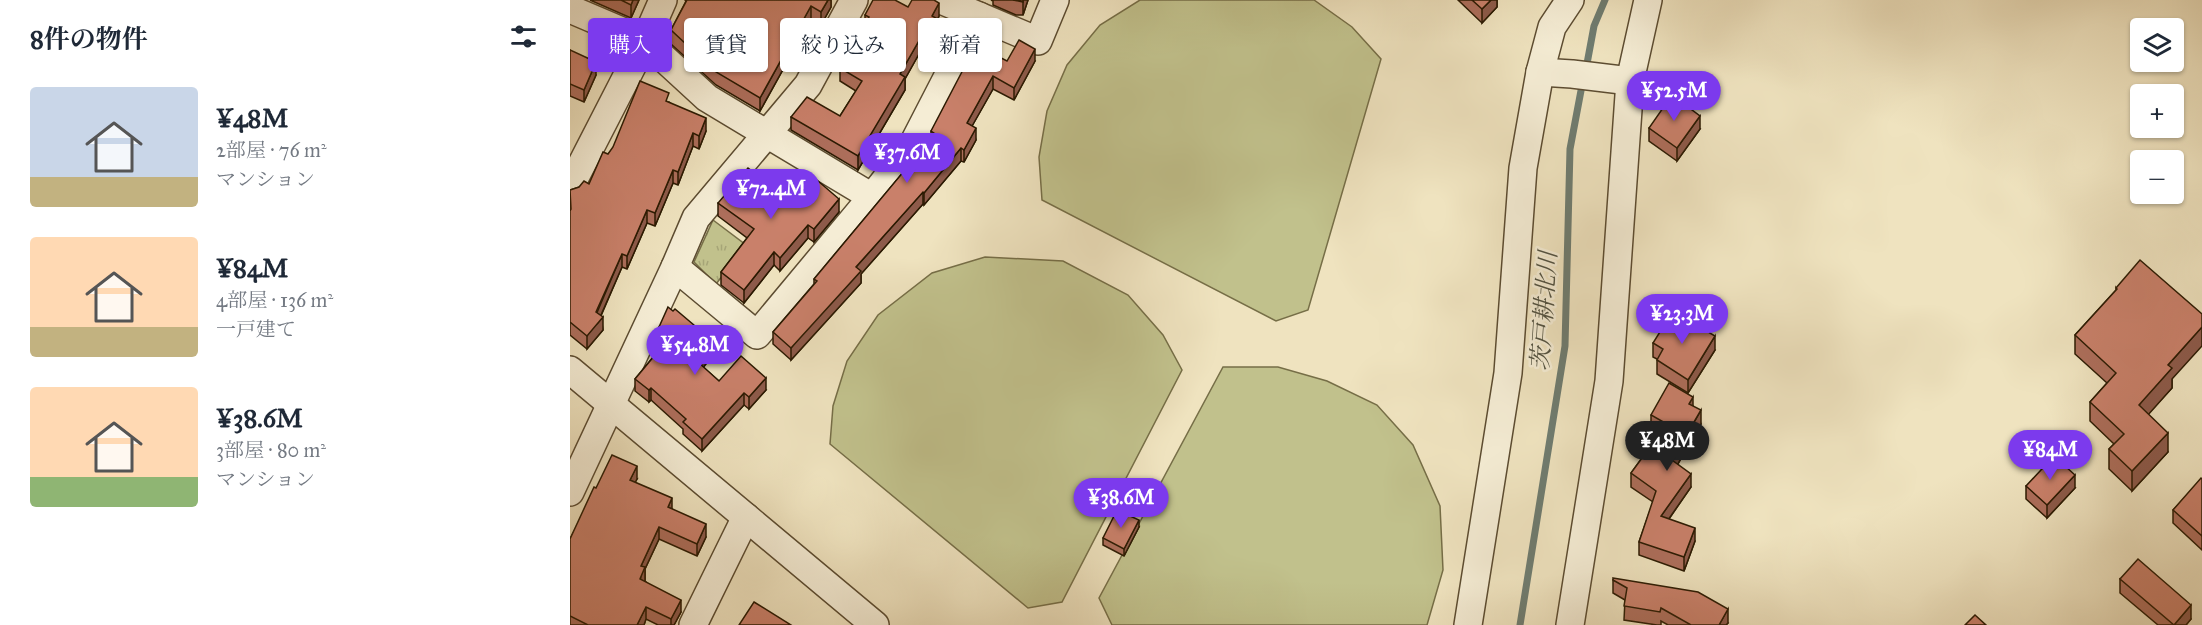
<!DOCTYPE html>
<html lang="ja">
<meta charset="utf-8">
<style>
:root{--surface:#fff;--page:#f6f6f7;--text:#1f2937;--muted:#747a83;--accent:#7c3aed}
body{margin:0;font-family:"IM FELL Great Primer","Noto Serif JP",serif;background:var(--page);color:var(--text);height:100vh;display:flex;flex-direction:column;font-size:22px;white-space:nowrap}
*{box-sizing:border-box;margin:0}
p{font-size:20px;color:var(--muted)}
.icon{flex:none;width:33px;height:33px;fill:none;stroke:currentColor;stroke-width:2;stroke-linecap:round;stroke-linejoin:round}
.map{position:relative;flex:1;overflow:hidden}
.drawer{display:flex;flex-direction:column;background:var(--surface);width:570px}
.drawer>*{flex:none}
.guide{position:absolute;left:18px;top:18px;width:570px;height:54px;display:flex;gap:12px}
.tools{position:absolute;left:1560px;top:18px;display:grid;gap:12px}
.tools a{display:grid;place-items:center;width:54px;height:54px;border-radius:6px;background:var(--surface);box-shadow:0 2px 4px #0004;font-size:30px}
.price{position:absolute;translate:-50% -51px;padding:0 14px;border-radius:21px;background:var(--accent);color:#fff;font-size:20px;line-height:39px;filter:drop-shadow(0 2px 3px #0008)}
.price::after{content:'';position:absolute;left:50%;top:36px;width:18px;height:14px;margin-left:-9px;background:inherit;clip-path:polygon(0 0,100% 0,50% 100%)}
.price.active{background:#222;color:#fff}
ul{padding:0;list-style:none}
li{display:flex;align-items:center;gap:18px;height:150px;padding:0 30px}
li span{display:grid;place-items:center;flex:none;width:168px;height:120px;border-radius:6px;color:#555}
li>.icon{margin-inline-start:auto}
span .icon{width:72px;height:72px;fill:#fffc;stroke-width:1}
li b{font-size:26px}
h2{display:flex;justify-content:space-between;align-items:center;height:72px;padding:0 30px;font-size:26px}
.chip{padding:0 21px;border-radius:6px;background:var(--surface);box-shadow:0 2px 4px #0004;font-size:21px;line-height:54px}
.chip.active{background:var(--accent);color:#fff}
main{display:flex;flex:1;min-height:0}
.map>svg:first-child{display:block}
.grass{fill:url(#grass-tufts);stroke:#766e47;stroke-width:1.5}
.garden{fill:#c1c18c;stroke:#766e47;stroke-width:1.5}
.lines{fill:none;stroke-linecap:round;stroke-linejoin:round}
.stream{stroke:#6f7c70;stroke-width:7}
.minor-casing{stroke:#5c4c31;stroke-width:30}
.minor{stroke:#f5edd5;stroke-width:27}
.wall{fill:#ad6e5b;stroke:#2b1a02;stroke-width:1.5}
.shaded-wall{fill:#8d5a4a;stroke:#2b1a02;stroke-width:1.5}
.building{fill:#c9806a;stroke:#2b1a02;stroke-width:1.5}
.labels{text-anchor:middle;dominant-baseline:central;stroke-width:5;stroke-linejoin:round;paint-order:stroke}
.water-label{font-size:24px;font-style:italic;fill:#535342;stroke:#f5edd5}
</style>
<main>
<section class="drawer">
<h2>8件の物件<svg class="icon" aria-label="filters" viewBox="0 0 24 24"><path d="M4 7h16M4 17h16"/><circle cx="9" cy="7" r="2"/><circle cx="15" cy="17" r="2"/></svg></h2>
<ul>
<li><span style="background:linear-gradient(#c9d6e8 75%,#c2b280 0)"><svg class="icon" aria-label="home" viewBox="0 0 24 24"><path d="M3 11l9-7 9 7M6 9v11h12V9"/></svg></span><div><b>¥48M</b><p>2部屋 · 76 m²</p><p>マンション</p></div></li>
<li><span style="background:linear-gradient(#ffd9b3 75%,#c2b280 0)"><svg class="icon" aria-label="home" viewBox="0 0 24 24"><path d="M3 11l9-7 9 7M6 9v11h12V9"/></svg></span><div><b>¥84M</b><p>4部屋 · 136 m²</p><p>一戸建て</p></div></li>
<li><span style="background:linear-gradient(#ffd9b3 75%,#8fb573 0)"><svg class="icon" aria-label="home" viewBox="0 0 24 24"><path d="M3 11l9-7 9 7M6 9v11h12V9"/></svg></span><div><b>¥38.6M</b><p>3部屋 · 80 m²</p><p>マンション</p></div></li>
</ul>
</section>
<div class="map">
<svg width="1632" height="625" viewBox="0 0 1632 625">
<defs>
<pattern id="grass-tufts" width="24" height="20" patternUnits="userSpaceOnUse" patternTransform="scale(1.5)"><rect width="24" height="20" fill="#c1c18c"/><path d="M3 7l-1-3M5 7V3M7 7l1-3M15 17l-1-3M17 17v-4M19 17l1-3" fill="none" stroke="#a6a577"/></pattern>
</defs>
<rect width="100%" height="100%" fill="#efe3bf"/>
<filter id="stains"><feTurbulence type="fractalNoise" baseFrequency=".00333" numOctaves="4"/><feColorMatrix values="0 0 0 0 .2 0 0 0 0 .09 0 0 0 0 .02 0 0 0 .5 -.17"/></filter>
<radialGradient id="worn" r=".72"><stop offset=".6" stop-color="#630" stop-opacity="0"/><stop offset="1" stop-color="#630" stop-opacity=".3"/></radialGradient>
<path class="grass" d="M 143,220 L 176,245 L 146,284 L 124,262 Z"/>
<g class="garden">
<path d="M 570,0 L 744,0 L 782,27 L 811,59 L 738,310 L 706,321 L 472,200 L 469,157 L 477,111 L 497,65 L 530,25 Z"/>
<path d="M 415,257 L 493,261 L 558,295 L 593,335 L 612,370 L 492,602 L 458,608 L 260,444 L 263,406 L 277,361 L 308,315 L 362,273 Z"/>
<path d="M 653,367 L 708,367 L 757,381 L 807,405 L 843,445 L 870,506 L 873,570 L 857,625 L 542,625 L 529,598 Z"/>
</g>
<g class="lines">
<g class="stream">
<path d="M 1016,69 L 1024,26 L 1035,0"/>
<path d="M 950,625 L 995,346 L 1000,149 L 1013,80"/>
</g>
<g class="minor-casing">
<g id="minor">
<path d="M 371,0 L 468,41 L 485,0"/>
<path d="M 0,9 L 75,41 L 137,98 L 302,197"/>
<path d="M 970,72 L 1002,74 L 1060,81"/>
<path d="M 0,187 L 75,41 L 93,0"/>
<path d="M 105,267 L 187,335 L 302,197 L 342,146 L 409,16"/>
<path d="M 0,370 L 305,625"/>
<path d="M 0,492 L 105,267 L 126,218 L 238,85 L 284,0"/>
<path d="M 123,625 L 176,517"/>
<path d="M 898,625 L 938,373 L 953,168 L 970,72 L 982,27 L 1000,0"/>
<path d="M 1000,625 L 1039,381 L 1060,81 L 1078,0"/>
</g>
</g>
<use href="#minor" class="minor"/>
</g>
<g class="wall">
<path d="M 20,0 L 69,0 L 61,18 Z"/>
<path d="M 115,0 L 261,0 L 261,7 L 251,25 L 241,19 L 190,111 L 146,85 L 101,44 L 101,30 L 116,1 Z"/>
<path d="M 421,0 L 458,0 L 453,15 L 446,15 L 423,5 L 423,1 Z"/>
<path d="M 888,0 L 927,0 L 927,7 L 912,23 Z"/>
<path d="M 338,7 L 369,16 L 368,19 L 379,38 L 371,55 L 354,45 L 335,79 L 335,90 L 288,170 L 221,130 L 221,117 L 270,116 L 286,91 L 270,81 L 270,68 L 295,24 L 295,15 Z"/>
<path d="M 0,50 L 26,75 L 14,102 L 0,96 Z"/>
<path d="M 437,61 L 465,61 L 444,100 L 423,89 L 402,126 L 406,140 L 394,162 L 391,161 L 354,205 L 353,204 L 291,274 L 291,283 L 221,360 L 203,344 L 203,332 L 244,284 L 244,279 L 361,139 L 361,131 Z"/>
<path d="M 99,102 L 136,131 L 129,149 L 123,146 L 108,185 L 103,183 L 85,226 L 77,223 L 57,269 L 52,267 L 31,316 L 33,330 L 17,349 L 0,335 L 0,190 L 19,184 L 38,154 Z"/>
<path d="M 1079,128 L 1130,129 L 1107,161 L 1079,141 Z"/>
<path d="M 230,188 L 269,212 L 244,242 L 238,238 L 210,271 L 204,265 L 174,303 L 151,285 L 151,272 L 177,238 L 148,216 L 148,203 L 217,197 Z"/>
<path d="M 1546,288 L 1602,379 L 1602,388 L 1578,414 L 1598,452 L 1562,491 L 1539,469 L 1539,449 L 1544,444 L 1520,421 L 1520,402 L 1537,383 L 1505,354 L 1505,335 L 1546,290 Z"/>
<path d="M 89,327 L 144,354 L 133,367 L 149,381 L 196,390 L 179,409 L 174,405 L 132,451 L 113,434 L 113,429 L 81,400 L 79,402 L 65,391 L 65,379 L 94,344 L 89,339 Z"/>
<path d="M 1083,343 L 1145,350 L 1118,393 L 1087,374 L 1087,359 L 1083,357 Z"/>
<path d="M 1123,406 L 1131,424 L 1108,464 L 1121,487 L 1099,519 L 1125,541 L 1114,571 L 1069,555 L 1069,542 L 1083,502 L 1061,487 L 1061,473 L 1090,433 L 1081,428 L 1081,415 Z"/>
<path d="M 67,479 L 65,482 L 102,509 L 136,537 L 127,556 L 89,539 L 75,569 L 75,581 L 111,612 L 104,625 L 88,625 L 76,619 L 74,625 L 0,625 L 0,539 L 26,488 Z"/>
<path d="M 1632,479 L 1632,550 L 1603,523 L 1603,510 Z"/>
<path d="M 1456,486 L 1505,488 L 1477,518 L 1456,499 Z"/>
<path d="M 569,527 L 554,556 L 533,545 L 533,538 Z"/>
<path d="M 1550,579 L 1621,619 L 1616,625 L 1588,625 L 1550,593 Z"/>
<path d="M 1043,580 L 1158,623 L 1156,625 L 1098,625 L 1091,621 L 1091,625 L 1087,625 L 1054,620 L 1055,600 L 1043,593 Z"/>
</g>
<g class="shaded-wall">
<path d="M 63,0 L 69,0 L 61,18 L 61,5 Z"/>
<path d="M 258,0 L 261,0 L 261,7 L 251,25 L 251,12 Z"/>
<path d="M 453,0 L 458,0 L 453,15 Z"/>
<path d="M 921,0 L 927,0 L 927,7 L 912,23 L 912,9 Z"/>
<path d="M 369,3 L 369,16 L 362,29 L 362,16 Z"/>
<path d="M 241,6 L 241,19 L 190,111 L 190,98 Z"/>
<path d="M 379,25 L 379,38 L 371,55 L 371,41 Z"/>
<path d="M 354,32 L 354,45 L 335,79 L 335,90 L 288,170 L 288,156 L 330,74 Z"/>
<path d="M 465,49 L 465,61 L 444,100 L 444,88 Z"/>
<path d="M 26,62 L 26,75 L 14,102 L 14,90 Z"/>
<path d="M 423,76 L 423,89 L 397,135 L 397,123 Z"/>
<path d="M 1130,116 L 1130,129 L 1107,161 L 1107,148 Z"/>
<path d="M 136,118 L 136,131 L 129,149 L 129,136 Z"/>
<path d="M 406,128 L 406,140 L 394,162 L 394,150 Z"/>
<path d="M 123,133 L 123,146 L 108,185 L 108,172 Z"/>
<path d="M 391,148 L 391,161 L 354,205 L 354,193 Z"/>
<path d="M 103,170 L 103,183 L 85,226 L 85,213 Z"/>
<path d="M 353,192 L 353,204 L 291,274 L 291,283 L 221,360 L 221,348 L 286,267 Z"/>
<path d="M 269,199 L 269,212 L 244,242 L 244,229 Z"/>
<path d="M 77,210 L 77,223 L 57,269 L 57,256 Z"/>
<path d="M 238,225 L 238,238 L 210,271 L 210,258 Z"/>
<path d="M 204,252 L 204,265 L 174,303 L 174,290 Z"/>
<path d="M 52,254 L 52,267 L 27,324 L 33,317 L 33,330 L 17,349 L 17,336 Z"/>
<path d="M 1632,327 L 1632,346 L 1602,379 L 1602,388 L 1569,425 L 1569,405 L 1598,365 Z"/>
<path d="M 1145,336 L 1145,350 L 1118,393 L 1118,380 Z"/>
<path d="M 144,342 L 144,354 L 128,374 L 128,362 Z"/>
<path d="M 196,378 L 196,390 L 179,409 L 179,397 Z"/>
<path d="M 81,388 L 81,400 L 79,402 L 79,390 Z"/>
<path d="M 174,393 L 174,405 L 132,451 L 132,439 Z"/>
<path d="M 1123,397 L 1123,410 L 1119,404 Z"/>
<path d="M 1131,410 L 1131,424 L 1102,474 L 1102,460 Z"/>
<path d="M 1598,433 L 1598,452 L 1562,491 L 1562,471 Z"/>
<path d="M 67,466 L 67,479 L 60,492 L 60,480 Z"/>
<path d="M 1121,474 L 1121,487 L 1091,530 L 1091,516 Z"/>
<path d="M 1505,475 L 1505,488 L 1477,518 L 1477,505 Z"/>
<path d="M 102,498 L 102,511 L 98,507 Z"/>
<path d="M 569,520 L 569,527 L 554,556 L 554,549 Z"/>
<path d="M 136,524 L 136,537 L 127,556 L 127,544 Z"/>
<path d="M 89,527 L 89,539 L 75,569 L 75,580 L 70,592 L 71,566 Z"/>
<path d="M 1125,528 L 1125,541 L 1114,571 L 1114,557 Z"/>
<path d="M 111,600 L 111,612 L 104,625 L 101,625 L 101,619 Z"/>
<path d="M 1621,605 L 1621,619 L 1616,625 L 1604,625 Z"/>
<path d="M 76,607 L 76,619 L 74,625 L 67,625 Z"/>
<path d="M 1158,609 L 1158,623 L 1156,625 L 1149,625 Z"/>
</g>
<g class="building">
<path d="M 51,0 L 63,0 L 61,5 Z"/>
<path d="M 117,0 L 258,0 L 251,12 L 241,6 L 190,98 L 146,72 L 101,30 Z"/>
<path d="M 303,0 L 325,0 L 338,7 L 342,0 L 364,0 L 369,3 L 362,16 L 379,25 L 371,41 L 354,32 L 330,74 L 335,77 L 288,156 L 221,117 L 237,97 L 270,116 L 292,81 L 270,68 L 299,17 L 295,15 Z"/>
<path d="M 443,0 L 453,0 L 453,2 Z"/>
<path d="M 902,0 L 921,0 L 912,9 Z"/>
<path d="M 449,40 L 465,49 L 444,88 L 423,76 L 397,123 L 406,128 L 394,150 L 391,148 L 354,193 L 353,192 L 286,267 L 291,271 L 221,348 L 203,332 L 247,281 L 244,279 L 365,134 L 361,131 L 406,45 L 437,61 Z"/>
<path d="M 0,50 L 26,62 L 14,90 L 0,84 Z"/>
<path d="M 70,81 L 99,93 L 96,101 L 136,118 L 129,136 L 123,133 L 108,172 L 103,170 L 85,213 L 77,210 L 57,256 L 52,254 L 26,312 L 33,317 L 17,336 L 0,322 L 0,211 L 1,209 L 0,190 L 9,187 L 14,181 L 19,184 L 33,152 L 38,154 L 43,147 Z"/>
<path d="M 1102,95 L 1130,116 L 1107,148 L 1079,128 Z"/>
<path d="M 178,168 L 217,197 L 227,185 L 230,188 L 241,175 L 269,199 L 244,229 L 238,225 L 210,258 L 204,252 L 174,290 L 151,272 L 184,229 L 148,203 Z"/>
<path d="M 1570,260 L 1632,314 L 1632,327 L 1598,365 L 1602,368 L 1569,405 L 1598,433 L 1562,471 L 1539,449 L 1554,434 L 1520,402 L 1546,373 L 1505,335 L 1547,289 L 1546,288 Z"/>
<path d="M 98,307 L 103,311 L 105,309 L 144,342 L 128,362 L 149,381 L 171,356 L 196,378 L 179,397 L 174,393 L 132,439 L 113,422 L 116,419 L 81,388 L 79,390 L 65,379 L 100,337 L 89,327 Z"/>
<path d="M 1103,311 L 1145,336 L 1118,380 L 1087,360 L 1093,349 L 1083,343 Z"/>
<path d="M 1099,383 L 1123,397 L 1119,404 L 1131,410 L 1102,460 L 1121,474 L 1091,516 L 1125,528 L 1114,557 L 1069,542 L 1086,491 L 1061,473 L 1097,424 L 1081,415 Z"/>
<path d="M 42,455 L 67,466 L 60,480 L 102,498 L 98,507 L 136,524 L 127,544 L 89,527 L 71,566 L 75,567 L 70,579 L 111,600 L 101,619 L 76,607 L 67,625 L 18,625 L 0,616 L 0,539 L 24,487 L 26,488 Z"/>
<path d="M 1484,456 L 1505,475 L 1477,505 L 1456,486 Z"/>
<path d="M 1631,478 L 1632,479 L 1632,536 L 1603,510 Z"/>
<path d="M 547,510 L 569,520 L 554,549 L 533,538 Z"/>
<path d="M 1568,559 L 1621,605 L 1604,625 L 1550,579 Z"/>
<path d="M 1043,578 L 1128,592 L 1158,609 L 1149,625 L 1121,625 L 1091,608 L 1090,612 L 1054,606 L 1057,588 L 1043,580 Z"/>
<path d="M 184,602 L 221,625 L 169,625 Z"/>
<path d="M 1405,615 L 1416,625 L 1395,625 Z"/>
</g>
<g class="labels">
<g class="water-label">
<text transform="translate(974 311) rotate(-86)">茨戸耕北川</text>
</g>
</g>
<rect width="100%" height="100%" filter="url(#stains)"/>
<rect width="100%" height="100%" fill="url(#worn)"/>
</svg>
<div class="tools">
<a><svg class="icon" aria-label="layers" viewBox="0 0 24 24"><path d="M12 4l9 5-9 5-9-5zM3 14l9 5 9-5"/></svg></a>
<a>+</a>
<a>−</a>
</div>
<b class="price" style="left:1104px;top:122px">¥52.5M</b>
<b class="price" style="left:337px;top:184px">¥37.6M</b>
<b class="price" style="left:201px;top:220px">¥72.4M</b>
<b class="price" style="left:1112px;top:345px">¥23.3M</b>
<b class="price" style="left:125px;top:376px">¥54.8M</b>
<b class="price active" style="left:1097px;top:472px">¥48M</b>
<b class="price" style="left:1480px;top:481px">¥84M</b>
<b class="price" style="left:551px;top:529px">¥38.6M</b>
<div class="guide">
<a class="chip active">購入</a>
<a class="chip">賃貸</a>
<a class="chip">絞り込み</a>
<a class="chip">新着</a>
</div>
</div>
</main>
